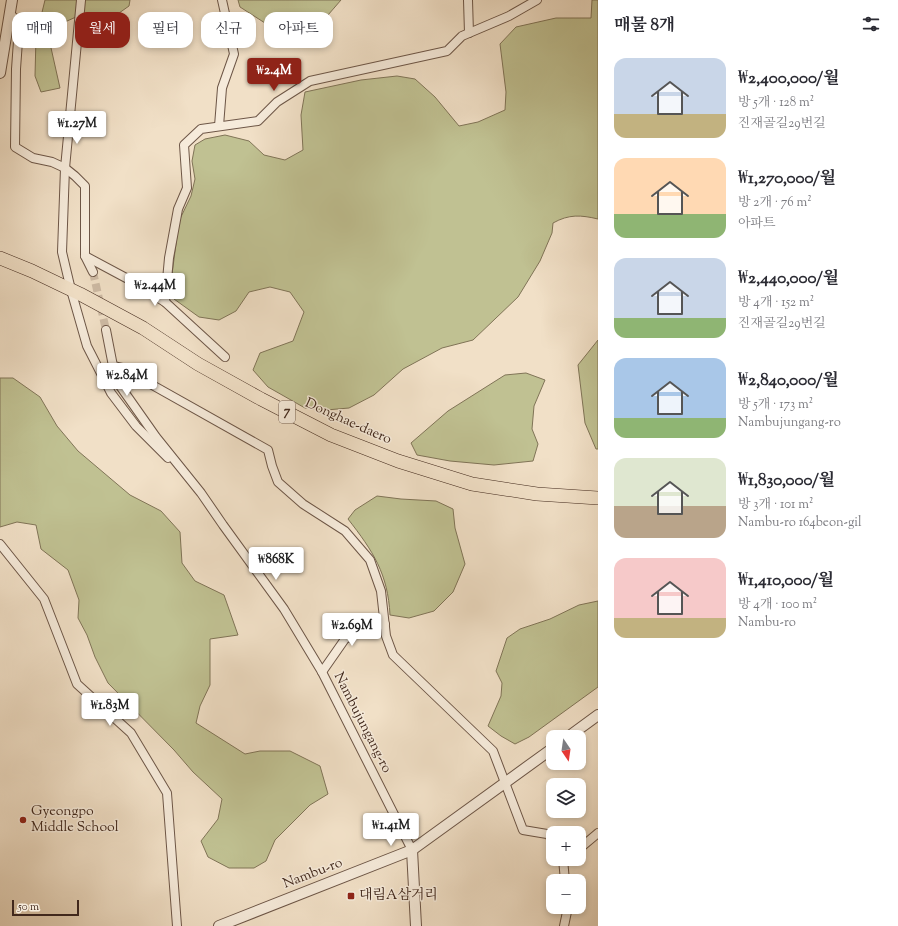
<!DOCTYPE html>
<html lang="ko">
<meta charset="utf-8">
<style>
:root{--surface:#fff;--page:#f2f2f3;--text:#2b2b33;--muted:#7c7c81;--accent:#8f2418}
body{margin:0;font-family:"Sorts Mill Goudy","Noto Serif KR",serif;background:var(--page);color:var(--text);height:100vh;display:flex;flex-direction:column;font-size:15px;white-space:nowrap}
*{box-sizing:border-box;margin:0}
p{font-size:13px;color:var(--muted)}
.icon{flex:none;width:22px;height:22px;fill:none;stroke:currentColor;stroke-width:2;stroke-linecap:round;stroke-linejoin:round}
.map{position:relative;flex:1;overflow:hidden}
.side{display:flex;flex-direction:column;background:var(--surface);width:300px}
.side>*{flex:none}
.hud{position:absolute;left:12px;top:12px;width:380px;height:36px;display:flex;gap:8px}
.needle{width:26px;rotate:167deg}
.controls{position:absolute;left:546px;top:730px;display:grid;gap:8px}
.controls a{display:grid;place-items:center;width:40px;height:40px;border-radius:8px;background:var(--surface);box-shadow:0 2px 6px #0003;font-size:20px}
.scale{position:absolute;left:12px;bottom:10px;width:67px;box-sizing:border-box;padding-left:4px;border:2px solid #41281c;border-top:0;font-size:11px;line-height:14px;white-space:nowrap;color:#41281c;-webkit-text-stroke:3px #f6ebdb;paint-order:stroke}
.price{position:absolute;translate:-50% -34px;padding:0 9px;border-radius:4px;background:#fff;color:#222;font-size:13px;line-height:26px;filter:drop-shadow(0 1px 2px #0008)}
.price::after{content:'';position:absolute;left:50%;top:24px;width:12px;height:9px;margin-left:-6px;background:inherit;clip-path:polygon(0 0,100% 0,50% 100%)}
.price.selected{background:var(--accent);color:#fff}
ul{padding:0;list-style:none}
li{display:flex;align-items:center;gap:12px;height:100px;padding:0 16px}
li span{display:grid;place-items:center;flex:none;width:112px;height:80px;border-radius:12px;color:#555}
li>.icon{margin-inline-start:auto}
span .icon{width:48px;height:48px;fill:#fffc;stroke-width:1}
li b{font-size:17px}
h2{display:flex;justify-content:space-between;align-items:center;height:48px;padding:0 16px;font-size:17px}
.pill{padding:0 14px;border-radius:12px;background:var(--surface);box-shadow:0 2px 6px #0003;font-size:14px;line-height:36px}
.pill.selected{background:var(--accent);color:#fff}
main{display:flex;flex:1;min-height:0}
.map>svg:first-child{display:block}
.green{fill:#c0c192;stroke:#807457}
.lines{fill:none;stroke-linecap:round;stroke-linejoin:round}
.minor-tunnel{stroke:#cebba5;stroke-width:8;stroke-dasharray:8 4;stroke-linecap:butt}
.minor-casing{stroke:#6d5647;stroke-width:10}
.tertiary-casing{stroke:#6d5647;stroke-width:12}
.primary-casing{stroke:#41281c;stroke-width:14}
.minor{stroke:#f6ebdb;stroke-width:8}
.tertiary{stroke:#f6ebdb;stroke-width:10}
.primary{stroke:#f1e0c7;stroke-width:13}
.poi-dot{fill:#8f2418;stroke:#f6ebdb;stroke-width:1.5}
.labels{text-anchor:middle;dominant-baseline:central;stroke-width:3;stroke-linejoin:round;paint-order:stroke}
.shield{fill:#f6ebdb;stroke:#776255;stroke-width:1}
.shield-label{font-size:13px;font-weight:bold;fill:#41281c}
.street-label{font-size:14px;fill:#41281c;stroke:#f6ebdb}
.poi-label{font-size:14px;fill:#41281c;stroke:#f6ebdb;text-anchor:start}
</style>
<main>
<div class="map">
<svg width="598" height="926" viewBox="0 0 598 926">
<rect width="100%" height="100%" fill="#f1e0c7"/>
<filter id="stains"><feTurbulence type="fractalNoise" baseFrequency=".005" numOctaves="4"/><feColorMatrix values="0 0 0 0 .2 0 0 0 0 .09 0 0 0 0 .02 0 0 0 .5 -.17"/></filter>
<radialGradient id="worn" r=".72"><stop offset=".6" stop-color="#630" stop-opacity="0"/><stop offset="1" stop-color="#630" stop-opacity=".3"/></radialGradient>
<g class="green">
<path d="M 45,0 L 130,0 L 129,6 L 112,18 L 76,17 L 47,30 L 60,88 L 41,92 L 35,76 L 36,37 Z"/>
<path d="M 238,0 L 341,0 L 328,15 L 305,21 L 265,23 L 240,7 Z"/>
<path d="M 592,0 L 598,0 L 598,219 C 581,215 569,214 553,223 L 552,233 L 540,261 L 518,297 L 473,340 L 442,348 L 403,369 L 374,395 L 349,408 L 326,410 L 305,408 L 268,387 L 253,370 L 260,353 L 293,341 L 304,312 L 290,292 L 270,287 L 249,292 L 236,311 L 219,320 L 199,317 L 174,299 L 171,282 L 179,221 L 191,196 L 195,179 L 192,161 L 195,145 L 205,139 L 225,135 L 249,141 L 264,155 L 285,160 L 303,150 L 301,115 L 305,92 L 361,80 L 397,76 L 415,79 L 435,97 L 459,126 L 478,122 L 505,110 L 506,92 L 500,44 L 516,27 L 556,18 L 591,18 Z"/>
<path d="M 598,340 L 598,449 L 596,449 L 585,423 L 578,365 Z"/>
<path d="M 526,373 L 545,380 L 534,406 L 532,429 L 538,444 L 533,461 L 494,465 L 450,461 L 417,455 L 411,443 L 448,411 L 505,375 Z"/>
<path d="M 0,378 L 13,378 L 40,397 L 57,426 L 78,451 L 130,495 L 161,511 L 180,532 L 182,563 L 195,581 L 224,595 L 238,635 L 210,639 L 210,685 L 200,706 L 196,723 L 245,754 L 260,751 L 290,751 L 320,766 L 328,794 L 310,805 L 275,840 L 266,861 L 254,868 L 229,868 L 208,857 L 201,841 L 218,819 L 222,799 L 193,772 L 174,750 L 108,683 L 95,657 L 87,635 L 78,618 L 79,600 L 68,570 L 41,549 L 36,525 L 17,522 L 0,527 Z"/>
<path d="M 377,496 L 401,499 L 436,501 L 453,509 L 455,528 L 465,564 L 453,592 L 434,611 L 409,618 L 390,615 C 388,574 373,551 348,519 L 355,510 Z"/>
<path d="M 598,601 L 598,687 L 529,737 L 515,744 L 501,736 L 488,726 L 501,696 L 502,683 L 496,671 L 507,638 L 520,629 L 550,619 L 579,605 Z"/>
</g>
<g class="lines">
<path class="minor-tunnel" d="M 93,272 L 106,330"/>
<g class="minor-casing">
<g id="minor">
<path d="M 81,0 L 65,168 L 62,252 L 71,290 L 87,346 L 111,393 L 136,426 L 168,458"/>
<path d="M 468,0 L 469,33"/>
<path d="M 10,14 L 17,20 L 19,27 L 16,69 L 15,147 L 33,158 L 52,162 L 65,168 L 75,176 L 85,186 L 85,256 L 93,272"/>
<path d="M 219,126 L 222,88 L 234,54 L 222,0"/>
<path d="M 85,256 L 128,279 L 165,302 L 225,357"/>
<path d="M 165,302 L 169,258 L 178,209 L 187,188 L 184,145 L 201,129 L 258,121 L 277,102 L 310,81 L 447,51 L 462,36 L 509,16 L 537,0"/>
<path d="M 106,330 L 113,366 L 118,383 L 156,437 L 201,493 L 223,525 L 284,609 L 322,672 L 412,850"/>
<path d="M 113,366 L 122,368 L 268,450 L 272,466 L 278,482 L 303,504 L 345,531 L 370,560 L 381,591 L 386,636 L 393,655 L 493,751 L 523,830 L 547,834 L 553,839"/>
<path d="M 0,544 L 44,599 L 77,684 L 131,733 L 167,793 L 177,926"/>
<path d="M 322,672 L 345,639 L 368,627 L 385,624"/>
<path d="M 579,849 L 598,833"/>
<path d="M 563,859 L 565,881"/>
<path d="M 564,926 L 568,907"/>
</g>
</g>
<g class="tertiary-casing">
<g id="tertiary">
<path d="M 0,73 L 12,0"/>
<path d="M 568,737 L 598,715"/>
<path d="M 412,850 L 416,926"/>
<path d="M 219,926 L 412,850 L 553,748"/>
</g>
</g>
<g class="primary-casing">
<path id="primary" d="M 0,258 L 32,271 L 80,294 L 143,328 L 198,364 L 261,399 L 331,435 L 398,461 L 472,484 L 537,494 L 598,498"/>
</g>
<use href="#minor" class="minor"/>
<use href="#tertiary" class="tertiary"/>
<use href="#primary" class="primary"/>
</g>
<g class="poi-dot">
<circle cx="23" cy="820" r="4"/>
<rect x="347" y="892" width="8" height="8" rx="2"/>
</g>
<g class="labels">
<rect class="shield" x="279" y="401" width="16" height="22" rx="3"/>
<g class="shield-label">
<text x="287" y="412">7</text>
</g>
<g class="street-label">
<text transform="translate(348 422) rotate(24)">Donghae-daero</text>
<text transform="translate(362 723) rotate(63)">Nambujungang-ro</text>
<text transform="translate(313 874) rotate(-21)">Nambu-ro</text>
</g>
<g class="poi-label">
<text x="31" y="812">Gyeongpo<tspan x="31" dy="16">Middle School</tspan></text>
<text x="359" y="896">대림A삼거리</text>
</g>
</g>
<rect width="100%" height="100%" filter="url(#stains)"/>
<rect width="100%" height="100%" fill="url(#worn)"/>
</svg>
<div class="controls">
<a><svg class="needle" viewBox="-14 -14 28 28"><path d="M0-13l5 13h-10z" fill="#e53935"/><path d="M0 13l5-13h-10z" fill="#7c7c81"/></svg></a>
<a><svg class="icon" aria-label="layers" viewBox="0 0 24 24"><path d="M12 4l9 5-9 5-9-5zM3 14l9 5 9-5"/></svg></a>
<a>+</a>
<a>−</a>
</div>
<div class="scale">50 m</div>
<b class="price selected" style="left:274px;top:92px">₩2.4M</b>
<b class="price" style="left:77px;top:145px">₩1.27M</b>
<b class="price" style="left:155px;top:307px">₩2.44M</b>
<b class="price" style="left:127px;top:397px">₩2.84M</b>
<b class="price" style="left:276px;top:581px">₩868K</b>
<b class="price" style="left:352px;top:647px">₩2.69M</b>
<b class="price" style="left:110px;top:727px">₩1.83M</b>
<b class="price" style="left:391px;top:847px">₩1.41M</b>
<div class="hud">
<a class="pill">매매</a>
<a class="pill selected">월세</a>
<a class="pill">필터</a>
<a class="pill">신규</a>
<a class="pill">아파트</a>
</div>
</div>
<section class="side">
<h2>매물 8개<svg class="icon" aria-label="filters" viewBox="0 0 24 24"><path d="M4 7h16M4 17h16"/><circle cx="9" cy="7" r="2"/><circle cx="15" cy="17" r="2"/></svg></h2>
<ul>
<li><span style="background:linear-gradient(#c9d6e8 70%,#c2b280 0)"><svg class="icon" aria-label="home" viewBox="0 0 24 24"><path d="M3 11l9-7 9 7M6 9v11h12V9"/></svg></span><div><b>₩2,400,000/월</b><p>방 5개 · 128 m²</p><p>진재골길29번길</p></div></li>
<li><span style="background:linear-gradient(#ffd9b3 70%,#8fb573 0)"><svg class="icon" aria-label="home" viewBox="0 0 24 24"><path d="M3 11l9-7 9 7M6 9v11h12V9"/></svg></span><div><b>₩1,270,000/월</b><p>방 2개 · 76 m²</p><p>아파트</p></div></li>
<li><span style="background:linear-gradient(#c9d6e8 75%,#8fb573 0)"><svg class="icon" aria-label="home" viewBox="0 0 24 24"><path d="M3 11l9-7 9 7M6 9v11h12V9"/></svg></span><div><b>₩2,440,000/월</b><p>방 4개 · 152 m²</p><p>진재골길29번길</p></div></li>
<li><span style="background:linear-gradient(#a9c7e8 75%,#8fb573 0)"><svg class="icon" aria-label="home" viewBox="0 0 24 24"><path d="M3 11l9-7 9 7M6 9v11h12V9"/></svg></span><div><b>₩2,840,000/월</b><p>방 5개 · 173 m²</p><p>Nambujungang-ro</p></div></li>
<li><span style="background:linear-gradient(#dfe7d0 60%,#b9a48a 0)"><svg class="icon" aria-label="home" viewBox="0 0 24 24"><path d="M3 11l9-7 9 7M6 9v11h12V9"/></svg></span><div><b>₩1,830,000/월</b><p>방 3개 · 101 m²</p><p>Nambu-ro 164beon-gil</p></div></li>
<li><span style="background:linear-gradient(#f6c9c9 75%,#c2b280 0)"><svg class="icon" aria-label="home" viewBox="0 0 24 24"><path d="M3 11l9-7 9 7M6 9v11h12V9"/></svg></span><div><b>₩1,410,000/월</b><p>방 4개 · 100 m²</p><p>Nambu-ro</p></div></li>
</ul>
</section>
</main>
